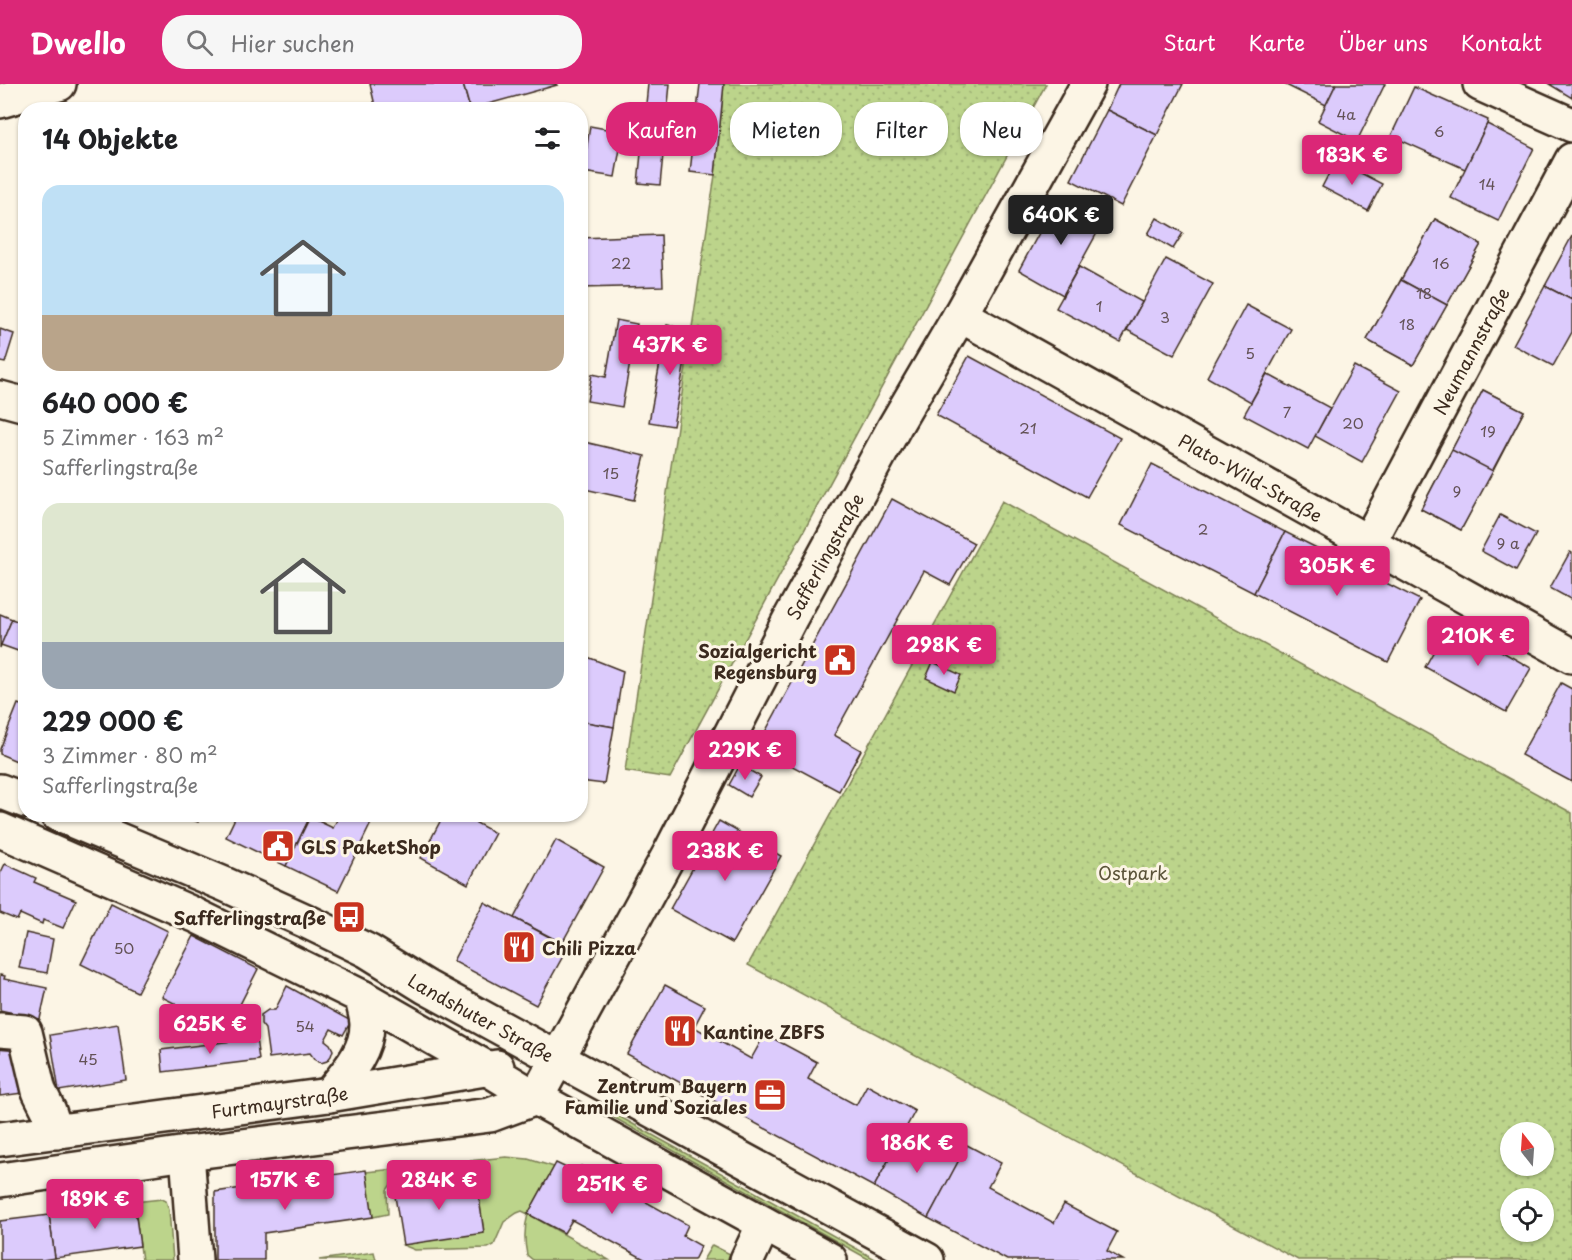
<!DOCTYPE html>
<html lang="de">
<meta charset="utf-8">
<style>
:root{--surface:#fff;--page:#f6f6f6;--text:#202124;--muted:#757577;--accent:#db2777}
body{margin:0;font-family:"Playpen Sans",sans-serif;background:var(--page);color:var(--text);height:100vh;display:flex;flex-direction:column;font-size:22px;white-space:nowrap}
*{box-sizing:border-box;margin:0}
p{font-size:20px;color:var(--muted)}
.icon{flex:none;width:33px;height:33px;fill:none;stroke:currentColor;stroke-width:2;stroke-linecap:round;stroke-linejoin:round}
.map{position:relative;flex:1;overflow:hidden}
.sheet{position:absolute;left:18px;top:18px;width:570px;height:720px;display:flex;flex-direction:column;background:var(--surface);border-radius:24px;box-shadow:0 2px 4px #0004}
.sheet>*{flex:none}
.guide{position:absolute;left:606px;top:18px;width:570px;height:54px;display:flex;gap:12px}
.needle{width:39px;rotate:343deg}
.tools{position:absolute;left:1500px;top:1038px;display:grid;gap:12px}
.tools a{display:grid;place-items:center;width:54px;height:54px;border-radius:50%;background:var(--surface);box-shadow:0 2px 4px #0004;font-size:30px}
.price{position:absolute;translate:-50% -51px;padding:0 14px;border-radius:6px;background:var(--accent);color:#fff;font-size:20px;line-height:39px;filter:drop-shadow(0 2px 3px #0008)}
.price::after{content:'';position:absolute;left:50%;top:36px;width:18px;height:14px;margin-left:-9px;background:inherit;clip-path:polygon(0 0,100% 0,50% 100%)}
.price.on{background:#222;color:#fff}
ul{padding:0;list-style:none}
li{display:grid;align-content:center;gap:12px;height:318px;padding:0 24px}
li span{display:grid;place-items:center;height:186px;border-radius:18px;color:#555}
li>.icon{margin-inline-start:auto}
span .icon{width:108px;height:108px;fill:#fffc;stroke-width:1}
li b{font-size:26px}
h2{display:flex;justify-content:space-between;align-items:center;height:72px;padding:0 24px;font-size:26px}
.pill{padding:0 21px;border-radius:24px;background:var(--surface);box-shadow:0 2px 4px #0004;font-size:21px;line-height:54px}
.pill.on{background:var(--accent);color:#fff}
header{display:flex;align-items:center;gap:36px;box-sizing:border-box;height:84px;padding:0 30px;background:var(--accent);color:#fff}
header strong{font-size:28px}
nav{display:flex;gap:33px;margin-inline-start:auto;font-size:21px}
.search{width:420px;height:54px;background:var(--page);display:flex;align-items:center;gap:15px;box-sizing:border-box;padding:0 21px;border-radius:24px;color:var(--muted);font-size:22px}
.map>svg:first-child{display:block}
.grass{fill:#bcd48b;stroke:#7c7f54;stroke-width:1.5}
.park{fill:url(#park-dots);stroke:#7c7f54;stroke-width:1.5;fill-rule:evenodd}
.building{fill:#dccbfc;stroke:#3b2a1e;stroke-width:1.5}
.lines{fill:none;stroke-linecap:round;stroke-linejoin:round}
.minor-casing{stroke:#3b2a1e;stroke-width:38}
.major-casing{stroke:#3b2a1e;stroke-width:38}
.minor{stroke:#fcf5e5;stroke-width:33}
.major{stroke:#fcf5e5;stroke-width:33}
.labels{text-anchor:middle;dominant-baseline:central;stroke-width:6;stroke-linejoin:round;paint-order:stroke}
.number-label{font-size:15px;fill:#635256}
.street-label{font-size:18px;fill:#3b2a1e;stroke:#fcf5e5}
.poi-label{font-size:18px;font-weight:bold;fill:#3b2a1e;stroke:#fcf5e5;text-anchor:end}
.park-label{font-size:18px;fill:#5b5439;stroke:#fcf5e5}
</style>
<header>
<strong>Dwello</strong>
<div class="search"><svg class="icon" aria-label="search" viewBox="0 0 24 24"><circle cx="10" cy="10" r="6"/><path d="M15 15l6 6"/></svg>Hier suchen</div>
<nav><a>Start</a><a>Karte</a><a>Über uns</a><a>Kontakt</a></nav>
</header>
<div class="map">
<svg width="1572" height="1176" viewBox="0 0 1572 1176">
<defs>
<pattern id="park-dots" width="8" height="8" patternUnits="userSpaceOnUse" patternTransform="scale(1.5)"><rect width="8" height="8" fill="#bcd48b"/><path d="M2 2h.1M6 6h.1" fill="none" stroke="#a2b678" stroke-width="1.8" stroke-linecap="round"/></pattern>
</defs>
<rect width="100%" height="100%" fill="#fcf5e5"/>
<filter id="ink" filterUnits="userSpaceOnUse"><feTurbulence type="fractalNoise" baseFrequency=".0167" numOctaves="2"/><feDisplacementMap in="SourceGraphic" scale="12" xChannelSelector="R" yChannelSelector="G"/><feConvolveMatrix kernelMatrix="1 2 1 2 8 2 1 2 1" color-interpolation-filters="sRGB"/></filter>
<g filter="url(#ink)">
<g class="grass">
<path d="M 613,1029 L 877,1176 L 870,1176 L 611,1032 Z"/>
<path d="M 506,1073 L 528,1075 L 554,1083 L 528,1130 L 609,1176 L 533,1176 L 527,1171 C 524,1157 524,1144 528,1130 L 522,1127 L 517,1129 L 504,1138 L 494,1161 L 488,1164 L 415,1166 L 403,1161 L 484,1148 L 476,1094 L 444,1099 L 441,1080 Z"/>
<path d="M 416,1083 L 418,1094 L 392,1099 L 387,1106 L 388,1130 L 373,1133 L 366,1088 Z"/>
<path d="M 162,1115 L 166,1117 L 169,1126 L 173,1176 L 142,1176 L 134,1118 Z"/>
<path d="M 712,1161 L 730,1170 L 727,1176 L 703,1176 Z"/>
<path d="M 374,1168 L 376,1176 L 319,1176 Z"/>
</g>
<g class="park">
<path d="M 724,0 L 1046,0 L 670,694 L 625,687 L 715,91 Z"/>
<path d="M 1002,417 L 1572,729 L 1572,1176 L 1298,1176 L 748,881 ZM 1510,1048 L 1544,1048 L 1544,1082 L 1510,1082 ZM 1510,1114 L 1544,1114 L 1544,1148 L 1510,1148 Z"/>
</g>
<g class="building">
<path d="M 370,0 L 463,0 L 470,25 L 376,26 Z"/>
<path d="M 463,0 L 556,0 L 557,1 L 470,25 Z"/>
<path d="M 648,0 L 670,0 L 660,101 L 638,99 Z"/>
<path d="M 700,0 L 724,0 L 715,91 L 690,88 Z"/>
<path d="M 1119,0 L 1183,0 L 1157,51 L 1107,26 Z"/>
<path d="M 1284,0 L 1336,0 L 1326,21 Z"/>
<path d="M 1336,0 L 1385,0 L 1357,57 L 1318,37 Z"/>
<path d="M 1549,0 L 1572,0 L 1572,14 Z"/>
<path d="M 1414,3 L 1488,36 L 1487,40 L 1465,85 L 1391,52 Z"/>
<path d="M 234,20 L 283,26 L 233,26 Z"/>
<path d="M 1107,26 L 1157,51 L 1121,122 L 1071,96 Z"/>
<path d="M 1487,40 L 1534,64 L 1498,137 L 1451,114 Z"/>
<path d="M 590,42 L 623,48 L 615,93 L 583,88 Z"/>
<path d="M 1336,76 L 1382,100 L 1368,127 L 1322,103 Z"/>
<path d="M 1058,114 L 1103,138 L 1063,211 L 1019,186 Z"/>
<path d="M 1157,134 L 1183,149 L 1173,165 L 1148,150 Z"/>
<path d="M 1435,135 L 1481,160 L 1413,281 L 1367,256 Z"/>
<path d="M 1435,135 L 1481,160 L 1447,221 L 1401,196 Z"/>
<path d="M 661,151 L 663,202 L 580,204 L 580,154 Z"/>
<path d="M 1572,152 L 1572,216 L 1545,202 Z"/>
<path d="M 1166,175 L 1213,200 L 1174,271 L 1127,246 Z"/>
<path d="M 1079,183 L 1142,218 L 1120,258 L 1056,224 Z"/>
<path d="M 1401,196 L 1447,221 L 1413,281 L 1367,256 Z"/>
<path d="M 1545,202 L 1572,216 L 1572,248 L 1553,282 L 1513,261 Z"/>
<path d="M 1246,221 L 1291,245 L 1251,318 L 1207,293 Z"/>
<path d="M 616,236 L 637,240 L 622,323 L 587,317 L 592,290 L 606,293 Z"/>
<path d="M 667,241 L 691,246 L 673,342 L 649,338 Z"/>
<path d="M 0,245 L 14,250 L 5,279 L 0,278 Z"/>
<path d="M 969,272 L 1120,354 L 1087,413 L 936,331 Z"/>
<path d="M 1354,282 L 1401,307 L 1362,378 L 1315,352 Z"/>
<path d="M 1267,290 L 1330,324 L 1308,365 L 1244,331 Z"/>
<path d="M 1483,306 L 1524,327 L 1493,387 L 1452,366 Z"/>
<path d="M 1483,306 L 1524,327 L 1461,446 L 1421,425 Z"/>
<path d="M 580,357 L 645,372 L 634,416 L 580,404 Z"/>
<path d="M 1452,366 L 1493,387 L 1461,446 L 1421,425 Z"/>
<path d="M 1152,380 L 1285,448 L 1254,509 L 1121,441 Z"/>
<path d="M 892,415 L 974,459 L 950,501 L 924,487 L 834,651 L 861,666 L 839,707 L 757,663 Z"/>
<path d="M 1500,431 L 1536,450 L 1516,486 L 1481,467 Z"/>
<path d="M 1285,448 L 1420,516 L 1388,578 L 1254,509 Z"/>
<path d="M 1570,468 L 1572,469 L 1572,516 L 1550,504 Z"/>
<path d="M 0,530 L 12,535 L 0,564 Z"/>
<path d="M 12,535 L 26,541 L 26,550 L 18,567 L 1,561 Z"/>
<path d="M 1450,538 L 1531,584 L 1506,628 L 1425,583 Z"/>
<path d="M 580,570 L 623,587 L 614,643 L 580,637 Z"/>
<path d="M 933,578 L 961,591 L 954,607 L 926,594 Z"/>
<path d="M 1561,599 L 1572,605 L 1572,698 L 1521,671 Z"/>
<path d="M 18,620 L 26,623 L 26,681 L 0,670 L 0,665 Z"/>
<path d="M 580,637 L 614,643 L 604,700 L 580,697 Z"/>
<path d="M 740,681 L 761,693 L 749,713 L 729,701 Z"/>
<path d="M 178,730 L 201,730 L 198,738 Z"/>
<path d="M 237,730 L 305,730 L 310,733 L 286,782 L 226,753 Z"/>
<path d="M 340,730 L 375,731 L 338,807 L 286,782 L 310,733 L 333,744 Z"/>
<path d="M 444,730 L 460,730 L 495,749 L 468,800 L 421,774 Z"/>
<path d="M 719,737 L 781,772 L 732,859 L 670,825 Z"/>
<path d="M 556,756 L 604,783 L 562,859 L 514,834 Z"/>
<path d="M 5,780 L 36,794 L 34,798 L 76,816 L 63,844 L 43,836 L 42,840 L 20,830 L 17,836 L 0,829 L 0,790 Z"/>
<path d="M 484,818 L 568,863 L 536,921 L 453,877 Z"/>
<path d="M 111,819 L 168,847 L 137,908 L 81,880 Z"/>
<path d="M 26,849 L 53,855 L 47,889 L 19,884 Z"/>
<path d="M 194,852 L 258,885 L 227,946 L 162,913 Z"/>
<path d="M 0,891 L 5,892 L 4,895 L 47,904 L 40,935 L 0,926 Z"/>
<path d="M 665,901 L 705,922 L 694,943 L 751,975 L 765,950 L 817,978 L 808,995 L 856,1021 L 867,1001 L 915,1027 L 874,1103 L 627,970 Z"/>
<path d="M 287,902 L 351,937 L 343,951 L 331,945 L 325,956 L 330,960 L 333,966 L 331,972 L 327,977 L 321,979 L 315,976 L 310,969 L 269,974 L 265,945 L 261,940 L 261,931 L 268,926 L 275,926 Z"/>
<path d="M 118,940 L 126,996 L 59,1007 L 50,951 Z"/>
<path d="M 256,954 L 259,976 L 163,988 L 161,966 Z"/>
<path d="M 23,959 L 30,1008 L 0,1012 L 0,963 Z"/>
<path d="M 905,1046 L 960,1075 L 928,1134 L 874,1103 Z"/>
<path d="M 967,1061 L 1001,1079 L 988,1103 L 1054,1139 L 1064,1120 L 1117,1148 L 1107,1167 L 1123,1176 L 1007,1176 L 928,1134 Z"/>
<path d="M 556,1079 L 577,1089 L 581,1082 L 688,1141 L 683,1152 L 701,1162 L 694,1176 L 646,1176 L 572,1136 L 564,1149 L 528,1130 Z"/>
<path d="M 366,1086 L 373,1133 L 264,1149 L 264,1176 L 215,1176 L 215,1108 Z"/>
<path d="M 476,1093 L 484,1149 L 403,1161 L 394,1106 Z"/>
<path d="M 134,1118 L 140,1162 L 55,1174 L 49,1131 Z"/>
<path d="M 49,1131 L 55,1174 L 42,1176 L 0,1176 L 0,1137 Z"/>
</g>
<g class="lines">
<g class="minor-casing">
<g id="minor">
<path d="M 1480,0 L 1572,41"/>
<path d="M 0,17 L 59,0"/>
<path id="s1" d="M 960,231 L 1572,572"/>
<path d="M 0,314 L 26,321"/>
<path id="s2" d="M 1368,459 L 1572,76"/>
<path d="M 0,946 L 25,948 L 39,1007 L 49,1027 L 56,1048"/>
<path id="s3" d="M 536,1014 L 671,767 L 791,533 L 895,342 L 960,231 L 1088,0"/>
<path d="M 187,1069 L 195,1176"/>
<path d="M 747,1176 L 764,1140"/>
</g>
</g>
<g class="major-casing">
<g id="major">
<path d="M 0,707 L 26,717"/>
<path id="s4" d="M 57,730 L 224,800 L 306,837 L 368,867 L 426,903 L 927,1176"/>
<path d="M 0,746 L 195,831 L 362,913 L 488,985 L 536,1014 L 830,1176"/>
<path d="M 329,1011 C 345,991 367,969 367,941 C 367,932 363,922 362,913"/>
<path id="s5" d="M 0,1055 L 329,1011 L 497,983"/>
<path d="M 0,1096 L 187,1069 L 490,1031 L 536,1014"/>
</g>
</g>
<use href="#minor" class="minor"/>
<use href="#major" class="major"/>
</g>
</g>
<defs>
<g id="civic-square" transform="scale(1.725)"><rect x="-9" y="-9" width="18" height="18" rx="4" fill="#c8321e" stroke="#fcf5e5"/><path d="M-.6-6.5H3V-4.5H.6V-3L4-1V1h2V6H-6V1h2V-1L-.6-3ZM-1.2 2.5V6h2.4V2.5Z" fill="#fff"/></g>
<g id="bus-square" transform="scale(1.725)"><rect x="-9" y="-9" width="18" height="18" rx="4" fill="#c8321e" stroke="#fcf5e5"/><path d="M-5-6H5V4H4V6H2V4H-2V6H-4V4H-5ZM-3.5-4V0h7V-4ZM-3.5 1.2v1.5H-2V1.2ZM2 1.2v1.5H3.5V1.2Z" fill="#fff"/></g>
<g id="restaurant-square" transform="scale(1.725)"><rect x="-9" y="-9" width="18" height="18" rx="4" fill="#c8321e" stroke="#fcf5e5"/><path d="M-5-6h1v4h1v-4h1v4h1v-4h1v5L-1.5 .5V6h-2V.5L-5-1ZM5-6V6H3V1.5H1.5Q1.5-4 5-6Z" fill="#fff"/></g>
<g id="office-square" transform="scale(1.725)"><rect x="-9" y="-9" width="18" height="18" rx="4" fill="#c8321e" stroke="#fcf5e5"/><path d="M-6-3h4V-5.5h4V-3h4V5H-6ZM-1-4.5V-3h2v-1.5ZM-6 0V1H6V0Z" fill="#fff"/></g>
</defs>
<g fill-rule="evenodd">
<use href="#civic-square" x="840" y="576"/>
<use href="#civic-square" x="278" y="762"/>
<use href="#bus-square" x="349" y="833"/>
<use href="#restaurant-square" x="519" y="863"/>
<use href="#restaurant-square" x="680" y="947"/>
<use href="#office-square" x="770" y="1011"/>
</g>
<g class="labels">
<g class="number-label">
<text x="1346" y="29">4a</text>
<text x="1439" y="46">6</text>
<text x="1487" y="99">14</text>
<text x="621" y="178">22</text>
<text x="1441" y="178">16</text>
<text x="1424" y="208">18</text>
<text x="1099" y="221">1</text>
<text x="1165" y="232">3</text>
<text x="1407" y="239">18</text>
<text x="1250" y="268">5</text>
<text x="1287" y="327">7</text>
<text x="1353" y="338">20</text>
<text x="1028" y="343">21</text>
<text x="1488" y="346">19</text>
<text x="611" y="388">15</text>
<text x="1457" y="406">9</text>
<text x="1203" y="444">2</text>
<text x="1508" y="458">9 a</text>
<text x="124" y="863">50</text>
<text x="305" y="941">54</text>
<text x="88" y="974">45</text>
</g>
<g class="street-label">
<text stroke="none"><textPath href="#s2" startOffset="218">Neumannstraße</textPath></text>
<text stroke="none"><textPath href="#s1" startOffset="333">Plato-Wild-Straße</textPath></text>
<text stroke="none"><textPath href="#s3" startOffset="614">Safferlingstraße</textPath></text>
<text stroke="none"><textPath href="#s4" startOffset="471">Landshuter Straße</textPath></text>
<text stroke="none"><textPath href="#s5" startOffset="282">Furtmayrstraße</textPath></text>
</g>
<g class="poi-label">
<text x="817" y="566">Sozialgericht<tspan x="817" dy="21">Regensburg</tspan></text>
<text x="301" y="762" text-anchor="start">GLS PaketShop</text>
<text x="326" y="833">Safferlingstraße</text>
<text x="542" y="863" text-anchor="start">Chili Pizza</text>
<text x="703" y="947" text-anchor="start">Kantine ZBFS</text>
<text x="747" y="1001">Zentrum Bayern<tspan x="747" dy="21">Familie und Soziales</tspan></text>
</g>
<g class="park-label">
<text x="1133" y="788">Ostpark</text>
</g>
</g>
</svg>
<div class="tools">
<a><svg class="needle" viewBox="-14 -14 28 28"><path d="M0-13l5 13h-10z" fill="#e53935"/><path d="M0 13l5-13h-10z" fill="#757577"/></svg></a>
<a><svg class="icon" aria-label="locate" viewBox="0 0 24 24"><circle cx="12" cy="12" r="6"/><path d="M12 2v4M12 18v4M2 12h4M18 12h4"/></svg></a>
</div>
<b class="price" style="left:1352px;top:102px">183K €</b>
<b class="price on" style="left:1061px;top:162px">640K €</b>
<b class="price" style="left:670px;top:292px">437K €</b>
<b class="price" style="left:1337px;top:513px">305K €</b>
<b class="price" style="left:1478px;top:583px">210K €</b>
<b class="price" style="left:944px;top:592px">298K €</b>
<b class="price" style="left:745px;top:697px">229K €</b>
<b class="price" style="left:725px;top:798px">238K €</b>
<b class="price" style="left:210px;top:971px">625K €</b>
<b class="price" style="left:917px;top:1090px">186K €</b>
<b class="price" style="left:285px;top:1127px">157K €</b>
<b class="price" style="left:439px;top:1127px">284K €</b>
<b class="price" style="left:612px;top:1131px">251K €</b>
<b class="price" style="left:95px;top:1146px">189K €</b>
<div class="guide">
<a class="pill on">Kaufen</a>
<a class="pill">Mieten</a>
<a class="pill">Filter</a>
<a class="pill">Neu</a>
</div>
<section class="sheet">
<h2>14 Objekte<svg class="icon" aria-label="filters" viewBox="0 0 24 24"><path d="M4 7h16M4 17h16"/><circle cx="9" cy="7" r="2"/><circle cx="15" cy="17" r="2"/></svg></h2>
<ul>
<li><span style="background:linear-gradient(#bfe0f5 70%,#b9a48a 0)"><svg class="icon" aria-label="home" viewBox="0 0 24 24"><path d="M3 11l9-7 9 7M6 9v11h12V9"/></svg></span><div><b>640 000 €</b><p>5 Zimmer · 163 m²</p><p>Safferlingstraße</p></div></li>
<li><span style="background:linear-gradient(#dfe7d0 75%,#9aa5b1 0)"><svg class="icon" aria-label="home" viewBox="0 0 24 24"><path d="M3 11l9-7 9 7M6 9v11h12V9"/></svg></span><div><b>229 000 €</b><p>3 Zimmer · 80 m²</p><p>Safferlingstraße</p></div></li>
</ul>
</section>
</div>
